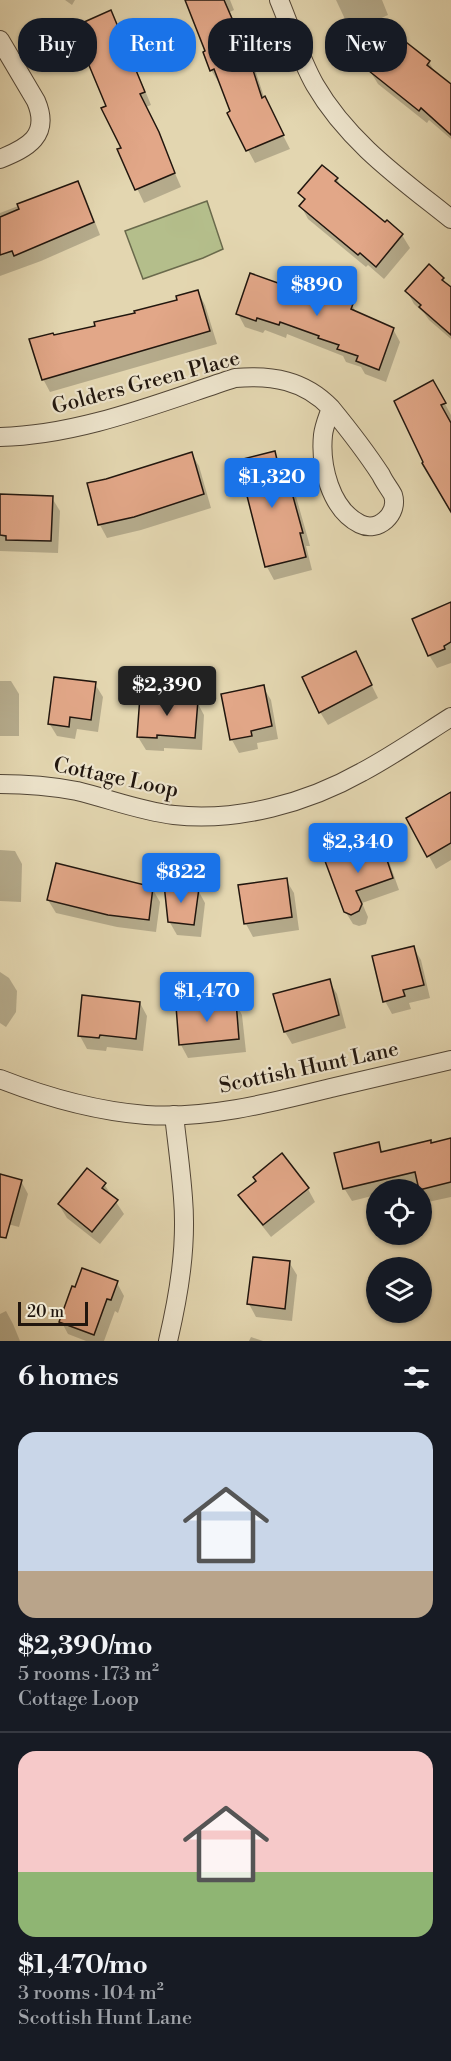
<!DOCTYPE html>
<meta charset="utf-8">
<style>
:root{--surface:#171b24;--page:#242831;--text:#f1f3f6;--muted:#9ea1a6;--line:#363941;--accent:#1a73e8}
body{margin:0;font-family:"Libre Bodoni",serif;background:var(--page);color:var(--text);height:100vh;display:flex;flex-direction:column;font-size:22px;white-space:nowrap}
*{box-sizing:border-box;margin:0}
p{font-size:20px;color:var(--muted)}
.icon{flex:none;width:33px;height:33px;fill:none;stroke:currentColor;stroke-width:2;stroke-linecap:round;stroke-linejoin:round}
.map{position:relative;height:1341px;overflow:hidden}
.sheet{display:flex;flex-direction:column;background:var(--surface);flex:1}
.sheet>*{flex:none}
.guide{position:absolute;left:18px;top:18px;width:416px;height:54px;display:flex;gap:12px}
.tools{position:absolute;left:366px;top:1179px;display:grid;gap:12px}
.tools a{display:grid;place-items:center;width:66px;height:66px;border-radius:50%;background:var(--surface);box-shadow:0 2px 4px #0004;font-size:30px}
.scale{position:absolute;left:18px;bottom:15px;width:70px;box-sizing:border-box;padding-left:6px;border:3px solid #21160e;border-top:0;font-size:16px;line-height:21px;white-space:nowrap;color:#21160e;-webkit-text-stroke:4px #ede4cc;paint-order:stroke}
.price{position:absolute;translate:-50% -51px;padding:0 14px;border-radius:6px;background:var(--accent);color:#fff;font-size:20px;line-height:39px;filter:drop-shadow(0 2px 3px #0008)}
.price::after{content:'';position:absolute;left:50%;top:36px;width:18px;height:14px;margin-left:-9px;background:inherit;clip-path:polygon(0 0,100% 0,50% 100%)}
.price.current{background:#222;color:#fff}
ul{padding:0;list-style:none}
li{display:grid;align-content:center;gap:12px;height:318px;padding:0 18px}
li+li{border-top:2px solid var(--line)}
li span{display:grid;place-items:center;height:186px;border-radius:18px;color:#555}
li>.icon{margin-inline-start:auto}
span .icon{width:108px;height:108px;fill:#fffc;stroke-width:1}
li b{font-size:26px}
h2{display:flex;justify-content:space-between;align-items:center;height:72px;padding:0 18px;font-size:26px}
.pill{padding:0 21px;border-radius:24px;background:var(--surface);box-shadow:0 2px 4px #0004;font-size:21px;line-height:54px}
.pill.current{background:var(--accent);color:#fff}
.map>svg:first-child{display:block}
.green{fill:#b4be8b;stroke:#6a6a4c;stroke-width:1.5}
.shadow{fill:#0003}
.building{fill:#e2a788;stroke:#21160e;stroke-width:1.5}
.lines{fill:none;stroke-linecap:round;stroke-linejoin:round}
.street-casing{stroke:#524636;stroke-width:20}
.street{stroke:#ede4cc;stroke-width:18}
.labels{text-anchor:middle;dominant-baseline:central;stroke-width:4.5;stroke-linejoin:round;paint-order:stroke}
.street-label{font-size:21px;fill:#21160e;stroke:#ede4cc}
</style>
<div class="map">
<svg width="451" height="1341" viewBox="0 0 451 1341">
<rect width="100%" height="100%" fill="#e3d6b0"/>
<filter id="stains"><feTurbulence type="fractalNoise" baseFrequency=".00333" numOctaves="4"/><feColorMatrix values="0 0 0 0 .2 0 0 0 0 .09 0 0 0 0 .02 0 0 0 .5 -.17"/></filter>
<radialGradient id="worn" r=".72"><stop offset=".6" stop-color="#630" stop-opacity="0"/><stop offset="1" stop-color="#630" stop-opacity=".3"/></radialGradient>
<path class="green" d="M 207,201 L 223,249 L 203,258 L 143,279 L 125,231 Z"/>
<g class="shadow">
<path d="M 65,0 L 75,0 L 72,5 Z"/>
<path d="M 190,0 L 230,0 L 234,10 L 230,12 L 241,38 L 249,51 L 265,100 L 290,149 L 255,163 L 248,150 L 221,82 L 219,83 L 211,70 Z"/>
<path d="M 336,0 L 382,0 L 388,15 L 351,32 Z"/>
<path d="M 111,12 L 118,25 L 151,105 L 146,107 L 181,187 L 144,203 L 119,150 L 123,148 L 108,107 Z"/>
<path d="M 429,62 L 437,76 L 451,87 L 451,139 L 429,120 L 427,123 L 378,84 L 370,71 Z"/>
<path d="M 337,179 L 343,190 L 385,224 L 387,222 L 402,235 L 410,248 L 384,279 L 368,265 L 366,267 L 308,219 L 301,206 L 305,201 L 300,193 Z"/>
<path d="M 78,183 L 85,196 L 100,235 L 41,261 L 0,276 L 0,213 Z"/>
<path d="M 443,279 L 451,289 L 451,339 L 429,320 L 424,313 L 414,304 L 407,291 Z"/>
<path d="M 293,290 L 336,295 L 339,300 L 352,305 L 357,314 L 393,329 L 400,342 L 386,382 L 365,374 L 361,367 L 346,362 L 343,356 L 287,334 L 286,338 L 265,330 L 263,333 L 245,327 L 238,314 Z"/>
<path d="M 198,292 L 205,305 L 217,344 L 50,392 L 43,379 L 54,337 L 137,314 L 179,301 Z"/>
<path d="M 433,382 L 451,415 L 451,510 Z"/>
<path d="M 274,452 L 283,473 L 285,473 L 293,486 L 310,546 L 306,546 L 312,570 L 274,580 L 267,567 L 248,495 L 242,484 Z"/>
<path d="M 191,453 L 199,466 L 211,508 L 141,530 L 107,538 L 100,525 L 89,484 Z"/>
<path d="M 0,495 L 52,498 L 60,511 L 58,553 L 0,551 Z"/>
<path d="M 451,604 L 451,663 L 437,668 L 429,655 Z"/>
<path d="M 362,666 L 378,698 L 328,725 L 320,712 Z"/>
<path d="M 0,681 L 11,681 L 19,694 L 19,736 L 0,736 Z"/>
<path d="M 95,684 L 103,697 L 98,732 L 77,729 L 75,739 L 57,736 L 49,723 Z"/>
<path d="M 263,687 L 271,700 L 278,739 L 257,743 L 258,749 L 239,753 L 232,740 Z"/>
<path d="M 197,702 L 204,715 L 202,750 L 164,748 L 164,751 L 146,750 L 138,737 Z"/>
<path d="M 451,793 L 451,860 L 436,869 L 429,856 Z"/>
<path d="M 380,844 L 387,856 L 399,890 L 362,903 L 368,917 L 366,924 L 359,926 L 353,924 L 345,911 Z"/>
<path d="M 0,850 L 15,851 L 22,864 L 21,902 L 0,901 Z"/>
<path d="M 286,880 L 294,893 L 299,930 L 253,937 L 246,924 Z"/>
<path d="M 152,888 L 160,902 L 156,932 L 117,927 L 56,913 L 48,900 Z"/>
<path d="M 198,890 L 205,903 L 201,937 L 177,935 L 169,921 Z"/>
<path d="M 413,947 L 421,960 L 430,998 L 409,1003 L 411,1009 L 392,1014 L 385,1001 Z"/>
<path d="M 0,972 L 9,978 L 17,991 L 16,1012 L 6,1027 L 0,1023 Z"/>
<path d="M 329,981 L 337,994 L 346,1028 L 292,1044 L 285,1032 Z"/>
<path d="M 235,1002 L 242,1015 L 246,1052 L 188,1058 L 181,1045 L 177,1008 Z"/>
<path d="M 140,1003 L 147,1016 L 143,1051 L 107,1047 L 106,1051 L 87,1049 L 80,1036 Z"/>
<path d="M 451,1139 L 451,1197 L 428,1202 L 419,1185 L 401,1190 L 376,1190 L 376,1195 L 352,1201 L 344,1188 L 378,1144 L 383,1153 Z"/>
<path d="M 0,1175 L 21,1181 L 28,1194 L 19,1227 L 0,1222 Z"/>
<path d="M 257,1181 L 308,1189 L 315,1202 L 271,1237 L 248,1208 L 240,1195 Z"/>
<path d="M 104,1184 L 124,1214 L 100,1244 L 67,1218 L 59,1205 Z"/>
<path d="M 289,1262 L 297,1275 L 292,1321 L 256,1317 L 249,1304 Z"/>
<path d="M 117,1283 L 124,1296 L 118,1313 L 115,1311 L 104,1341 L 86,1341 L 68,1334 L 61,1321 Z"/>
<path d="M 6,1311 L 13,1324 L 20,1341 L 0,1341 L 0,1314 Z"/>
<path d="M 251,1337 L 263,1341 L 249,1341 Z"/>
</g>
<g class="building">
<path d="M 185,0 L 224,0 L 240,37 L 242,36 L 262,98 L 265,96 L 284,135 L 246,151 L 227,113 L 230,111 L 214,69 L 210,71 L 203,52 L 205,51 Z"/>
<path d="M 111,10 L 145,92 L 140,94 L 159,132 L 175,173 L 135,190 L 117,149 L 121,148 L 101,108 L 106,106 L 73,27 Z"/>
<path d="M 397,35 L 430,61 L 427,65 L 451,84 L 451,135 L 421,108 L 419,111 L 369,71 Z"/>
<path d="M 322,165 L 338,178 L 335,181 L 385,222 L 387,220 L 403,234 L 376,267 L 360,253 L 358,255 L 299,206 L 305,199 L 298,193 Z"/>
<path d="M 78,181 L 94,222 L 14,256 L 12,251 L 0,255 L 0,217 L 19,209 L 17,204 Z"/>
<path d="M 429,264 L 444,278 L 442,280 L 451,287 L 451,335 L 419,307 L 421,305 L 405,291 Z"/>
<path d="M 250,273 L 292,288 L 294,283 L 315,290 L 316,286 L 337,294 L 336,298 L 353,304 L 351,309 L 394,328 L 379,370 L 356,361 L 358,356 L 337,349 L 339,345 L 318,338 L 319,336 L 280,322 L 279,325 L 257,318 L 256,321 L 236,314 Z"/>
<path d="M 198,290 L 210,331 L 42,380 L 29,339 L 53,333 L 54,335 L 95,326 L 94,322 L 135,313 L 134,311 L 177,300 L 176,296 Z"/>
<path d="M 433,380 L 446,403 L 441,405 L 451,423 L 451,512 L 422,463 L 423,462 L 394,401 Z"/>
<path d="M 275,451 L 280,473 L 286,471 L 303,533 L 300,533 L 306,557 L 265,567 L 244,484 L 241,485 L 235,461 Z"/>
<path d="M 192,452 L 204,494 L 134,517 L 98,525 L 87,483 L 106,479 Z"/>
<path d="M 0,494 L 53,496 L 51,541 L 6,540 L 6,536 L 0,535 Z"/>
<path d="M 451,602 L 451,642 L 444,646 L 445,649 L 428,656 L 412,619 Z"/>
<path d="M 356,651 L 372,685 L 319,713 L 302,677 Z"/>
<path d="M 54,677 L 96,682 L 91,720 L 70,717 L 69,727 L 48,724 Z"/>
<path d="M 264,685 L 272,726 L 251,731 L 252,736 L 230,740 L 221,694 Z"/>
<path d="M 140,696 L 198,700 L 195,738 L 157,735 L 157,738 L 137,737 Z"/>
<path d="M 451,792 L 451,843 L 427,857 L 406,818 Z"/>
<path d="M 381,842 L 393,878 L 356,891 L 362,904 L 359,911 L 351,915 L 344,912 L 325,861 Z"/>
<path d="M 56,863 L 153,887 L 149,920 L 108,915 L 47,900 Z"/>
<path d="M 287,878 L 292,917 L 244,924 L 238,885 Z"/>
<path d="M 164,884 L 199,888 L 194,925 L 168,922 Z"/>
<path d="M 414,946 L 424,985 L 403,990 L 405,996 L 383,1002 L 372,956 Z"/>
<path d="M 330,979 L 339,1015 L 284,1032 L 273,994 Z"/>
<path d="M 82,995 L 140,1002 L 136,1039 L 100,1035 L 99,1038 L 78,1036 Z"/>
<path d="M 236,1001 L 239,1039 L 179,1045 L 176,1006 Z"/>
<path d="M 451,1138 L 451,1182 L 419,1190 L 415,1172 L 343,1189 L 334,1153 L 379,1142 L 381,1152 L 431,1140 L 431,1143 Z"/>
<path d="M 282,1153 L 309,1188 L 263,1225 L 238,1195 L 256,1181 L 253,1177 Z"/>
<path d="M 87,1168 L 106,1183 L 102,1188 L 118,1200 L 92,1232 L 58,1204 Z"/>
<path d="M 0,1174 L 22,1180 L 6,1238 L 0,1237 Z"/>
<path d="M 253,1257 L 290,1261 L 285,1309 L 247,1304 Z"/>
<path d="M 82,1268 L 118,1281 L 111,1300 L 107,1299 L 94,1335 L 59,1322 L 72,1286 L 75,1287 Z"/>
</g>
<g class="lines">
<g class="street-casing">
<g id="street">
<path d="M 279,0 C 290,26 301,61 315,85 C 348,142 401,179 451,219"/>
<path d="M 0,40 L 36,101 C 51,136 27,148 0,159"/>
<path d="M 0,437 C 81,435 158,403 235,378 C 272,375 304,380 331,408 C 349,430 366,452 381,475 C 384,482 390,489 393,495 C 399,514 378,533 360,524 C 330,509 320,465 323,435 C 324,426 328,417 331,408"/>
<path d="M 0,784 C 26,784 51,786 77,791 C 110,799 140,811 174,815 C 238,822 307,803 362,772 C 392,756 421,736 451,717"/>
<path d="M 0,1079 C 46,1097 96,1111 146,1115 C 210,1119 274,1102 335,1087 C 374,1078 412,1069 451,1060"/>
<path d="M 168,1341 C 179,1294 187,1246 183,1198 C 181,1170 177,1142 174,1115"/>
</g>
</g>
<use href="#street" class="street"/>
</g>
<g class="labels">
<g class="street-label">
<text transform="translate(146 383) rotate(-15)">Golders Green Place</text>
<text transform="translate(116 778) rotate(12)">Cottage Loop</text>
<text transform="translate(309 1068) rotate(-12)">Scottish Hunt Lane</text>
</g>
</g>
<rect width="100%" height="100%" filter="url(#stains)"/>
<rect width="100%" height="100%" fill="url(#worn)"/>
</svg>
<div class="tools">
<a><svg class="icon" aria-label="locate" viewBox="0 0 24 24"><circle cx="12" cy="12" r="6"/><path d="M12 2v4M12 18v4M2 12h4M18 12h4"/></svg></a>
<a><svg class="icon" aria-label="layers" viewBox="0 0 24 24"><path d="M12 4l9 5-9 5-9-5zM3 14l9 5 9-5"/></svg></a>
</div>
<div class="scale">20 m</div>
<b class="price" style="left:317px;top:317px">$890</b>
<b class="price" style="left:272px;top:509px">$1,320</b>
<b class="price current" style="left:167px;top:717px">$2,390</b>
<b class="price" style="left:358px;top:874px">$2,340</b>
<b class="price" style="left:181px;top:904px">$822</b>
<b class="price" style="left:207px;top:1023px">$1,470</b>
<div class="guide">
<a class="pill">Buy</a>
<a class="pill current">Rent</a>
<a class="pill">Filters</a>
<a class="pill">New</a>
</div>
</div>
<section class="sheet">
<h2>6 homes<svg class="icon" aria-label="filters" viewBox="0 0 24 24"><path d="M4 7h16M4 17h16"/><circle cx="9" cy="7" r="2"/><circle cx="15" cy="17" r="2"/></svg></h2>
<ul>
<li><span style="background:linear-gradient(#c9d6e8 75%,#b9a48a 0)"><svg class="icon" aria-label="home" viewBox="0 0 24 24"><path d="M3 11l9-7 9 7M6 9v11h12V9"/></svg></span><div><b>$2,390/mo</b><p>5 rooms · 173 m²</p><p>Cottage Loop</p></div></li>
<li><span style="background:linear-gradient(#f6c9c9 65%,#8fb573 0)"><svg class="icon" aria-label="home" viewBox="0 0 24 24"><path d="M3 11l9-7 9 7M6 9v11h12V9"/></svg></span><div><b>$1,470/mo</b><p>3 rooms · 104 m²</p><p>Scottish Hunt Lane</p></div></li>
</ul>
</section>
